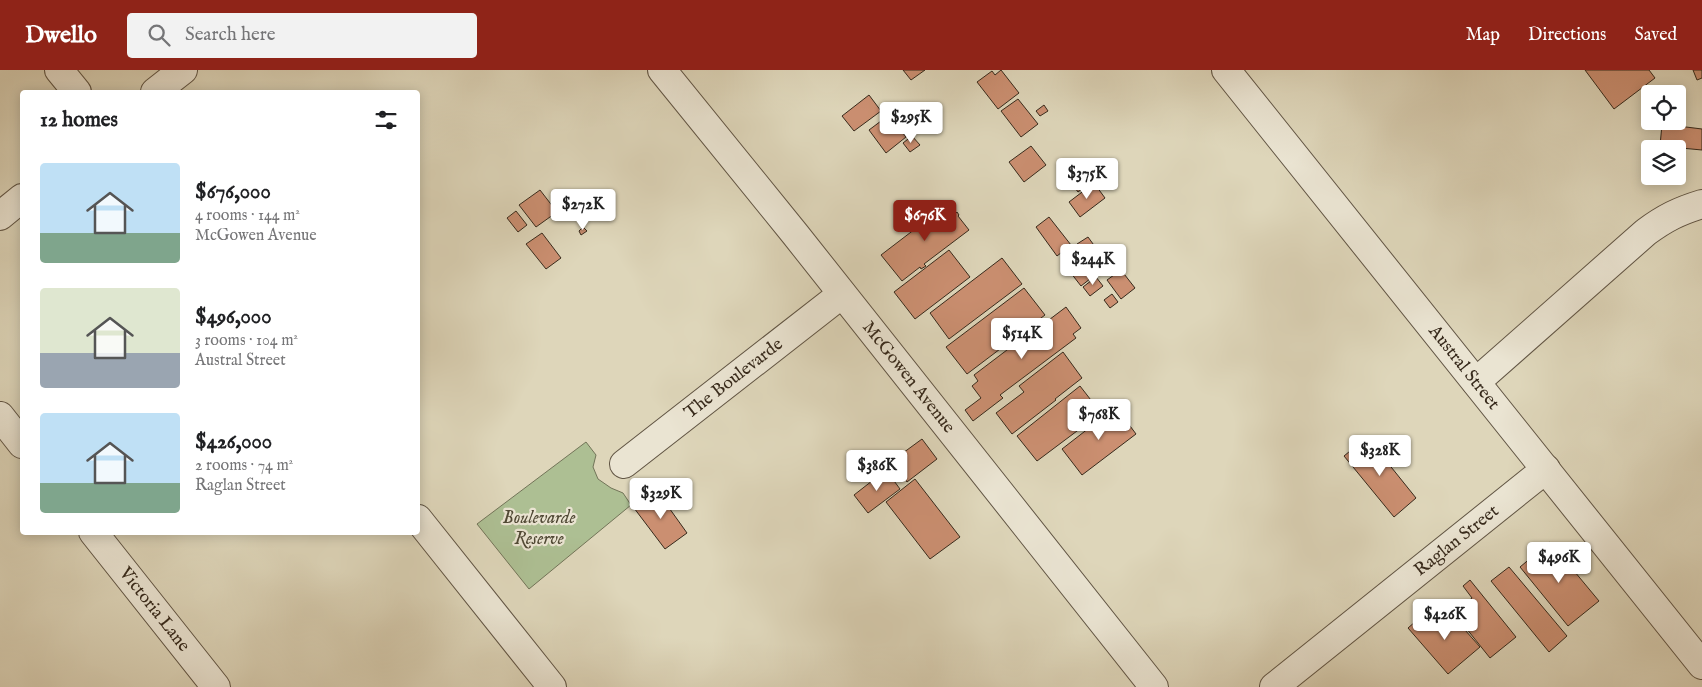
<!DOCTYPE html>
<meta charset="utf-8">
<style>
:root{--surface:#fff;--page:#f2f2f2;--text:#202124;--muted:#757577;--accent:#8f2418}
body{margin:0;font-family:"IM FELL English",serif;background:var(--page);color:var(--text);height:100vh;display:flex;flex-direction:column;font-size:19px;white-space:nowrap}
*{box-sizing:border-box;margin:0}
p{font-size:16px;color:var(--muted)}
.icon{flex:none;width:28px;height:28px;fill:none;stroke:currentColor;stroke-width:2;stroke-linecap:round;stroke-linejoin:round}
.map{position:relative;flex:1;overflow:hidden}
.details{position:absolute;left:20px;top:20px;width:400px;height:445px;display:flex;flex-direction:column;background:var(--surface);border-radius:5px;box-shadow:0 2px 12px #0003}
.details>*{flex:none}
.tools{position:absolute;left:1641px;top:15px;display:grid;gap:10px}
.tools a{display:grid;place-items:center;width:45px;height:45px;border-radius:5px;background:var(--surface);box-shadow:0 2px 12px #0003;font-size:25px}
.price{position:absolute;translate:-50% -42px;padding:0 11px;border-radius:5px;background:#fff;color:#222;font-size:16px;line-height:32px;filter:drop-shadow(0 1px 2px #0008)}
.price::after{content:'';position:absolute;left:50%;top:30px;width:15px;height:11px;margin-left:-8px;background:inherit;clip-path:polygon(0 0,100% 0,50% 100%)}
.price.on{background:var(--accent);color:#fff}
ul{padding:0;list-style:none}
li{display:flex;align-items:center;gap:15px;height:125px;padding:0 20px}
li span{display:grid;place-items:center;flex:none;width:140px;height:100px;border-radius:5px;color:#555}
li>.icon{margin-inline-start:auto}
span .icon{width:60px;height:60px;fill:#fffc;stroke-width:1}
li b{font-size:21px}
h2{display:flex;justify-content:space-between;align-items:center;height:60px;padding:0 20px;font-size:21px}
header{display:flex;align-items:center;gap:30px;box-sizing:border-box;height:70px;padding:0 25px;background:var(--accent);color:#fff}
header strong{font-size:24px}
nav{display:flex;gap:28px;margin-inline-start:auto;font-size:18px}
.search{width:350px;height:45px;background:var(--page);display:flex;align-items:center;gap:12px;box-sizing:border-box;padding:0 18px;border-radius:5px;color:var(--muted);font-size:19px}
.map>svg:first-child{display:block}
.green{fill:#adbf93;stroke:#727458}
.building{fill:#cb8f71;stroke:#372a1c}
.lines{fill:none;stroke-linecap:round;stroke-linejoin:round}
.minor-casing{stroke:#615544;stroke-width:30}
.minor{stroke:#eae4d2;stroke-width:28}
.labels{text-anchor:middle;dominant-baseline:central;stroke-width:4.5;stroke-linejoin:round;paint-order:stroke}
.street-label{font-size:18px;fill:#372a1c;stroke:#eae4d2}
.park-label{font-size:18px;font-style:italic;fill:#4f4834;stroke:#eae4d2}
</style>
<header>
<strong>Dwello</strong>
<div class="search"><svg class="icon" aria-label="search" viewBox="0 0 24 24"><circle cx="10" cy="10" r="6"/><path d="M15 15l6 6"/></svg>Search here</div>
<nav><a>Map</a><a>Directions</a><a>Saved</a></nav>
</header>
<div class="map">
<svg width="1702" height="617" viewBox="0 0 1702 617">
<rect width="100%" height="100%" fill="#ded6ba"/>
<filter id="stains"><feTurbulence type="fractalNoise" baseFrequency=".004" numOctaves="4"/><feColorMatrix values="0 0 0 0 .2 0 0 0 0 .09 0 0 0 0 .02 0 0 0 .5 -.17"/></filter>
<radialGradient id="worn" r=".72"><stop offset=".6" stop-color="#630" stop-opacity="0"/><stop offset="1" stop-color="#630" stop-opacity=".3"/></radialGradient>
<path class="green" d="M 586,372 L 596,385 L 593,397 L 598,409 L 611,418 L 623,423 L 631,435 L 529,519 L 477,454 Z"/>
<g class="building">
<path d="M 903,0 L 925,0 L 911,10 Z"/>
<path d="M 1001,0 L 1019,23 L 998,39 L 977,12 L 992,1 L 995,5 Z"/>
<path d="M 1585,0 L 1649,0 L 1655,8 L 1614,39 Z"/>
<path d="M 1693,0 L 1702,0 L 1702,8 L 1697,10 Z"/>
<path d="M 869,25 L 881,41 L 854,61 L 842,46 Z"/>
<path d="M 1018,29 L 1038,54 L 1021,67 L 1001,41 Z"/>
<path d="M 1044,35 L 1048,41 L 1040,46 L 1036,41 Z"/>
<path d="M 889,45 L 906,67 L 886,83 L 869,60 Z"/>
<path d="M 1662,54 L 1702,59 L 1702,80 L 1660,76 Z"/>
<path d="M 912,66 L 920,75 L 910,82 L 903,73 Z"/>
<path d="M 1031,76 L 1046,95 L 1024,112 L 1009,92 Z"/>
<path d="M 1085,104 L 1091,112 L 1078,122 L 1072,114 Z"/>
<path d="M 1094,113 L 1105,128 L 1080,147 L 1069,132 Z"/>
<path d="M 540,120 L 557,142 L 536,157 L 519,135 Z"/>
<path d="M 949,133 L 956,143 L 957,142 L 959,145 L 958,146 L 969,160 L 924,194 L 926,196 L 921,199 L 920,197 L 902,211 L 881,185 Z"/>
<path d="M 516,141 L 527,155 L 518,162 L 507,148 Z"/>
<path d="M 1049,147 L 1071,175 L 1057,186 L 1036,157 Z"/>
<path d="M 583,157 L 587,161 L 581,165 L 579,161 Z"/>
<path d="M 542,163 L 561,188 L 546,199 L 526,174 Z"/>
<path d="M 1088,167 L 1096,178 L 1086,186 L 1077,174 Z"/>
<path d="M 949,180 L 970,207 L 915,249 L 894,222 Z"/>
<path d="M 1002,188 L 1022,214 L 949,269 L 930,243 Z"/>
<path d="M 1081,188 L 1095,205 L 1081,216 L 1067,198 Z"/>
<path d="M 1121,200 L 1135,218 L 1121,229 L 1107,210 Z"/>
<path d="M 1096,207 L 1103,216 L 1090,226 L 1083,217 Z"/>
<path d="M 1024,218 L 1045,245 L 967,304 L 946,277 Z"/>
<path d="M 1112,224 L 1118,232 L 1110,238 L 1104,230 Z"/>
<path d="M 1066,237 L 1081,258 L 1073,264 L 1076,268 L 1000,325 L 1003,328 L 973,351 L 965,340 L 981,328 L 972,316 L 978,311 L 974,305 L 1032,261 L 1033,262 Z"/>
<path d="M 1063,282 L 1082,308 L 1055,329 L 1056,330 L 1012,364 L 996,343 L 1024,322 L 1019,316 Z"/>
<path d="M 1080,316 L 1101,343 L 1037,391 L 1017,366 Z"/>
<path d="M 1116,337 L 1136,364 L 1082,405 L 1062,379 Z"/>
<path d="M 1367,367 L 1416,428 L 1394,447 L 1344,386 Z"/>
<path d="M 922,369 L 937,389 L 907,412 L 892,391 Z"/>
<path d="M 886,400 L 900,419 L 868,443 L 854,425 Z"/>
<path d="M 915,409 L 960,467 L 930,489 L 886,432 Z"/>
<path d="M 657,421 L 687,463 L 665,479 L 634,438 Z"/>
<path d="M 1550,472 L 1599,531 L 1568,556 L 1520,497 Z"/>
<path d="M 1509,497 L 1567,566 L 1549,582 L 1491,511 Z"/>
<path d="M 1470,510 L 1516,567 L 1490,588 L 1454,543 L 1472,528 L 1463,516 Z"/>
<path d="M 1450,543 L 1480,577 L 1448,604 L 1408,558 L 1423,545 L 1433,557 Z"/>
</g>
<g class="lines">
<g class="minor-casing">
<g id="minor">
<path d="M 59,0 L 77,22"/>
<path id="s1" d="M 662,0 L 795,164 L 1154,617"/>
<path id="s2" d="M 1226,0 L 1702,595"/>
<path d="M 155,22 L 183,0"/>
<path d="M 0,146 L 22,128"/>
<path d="M 1476,312 L 1646,162 C 1665,148 1679,141 1702,134"/>
<path d="M 0,346 L 22,374"/>
<path id="s3" d="M 624,394 L 842,224"/>
<path d="M 418,449 L 552,617"/>
<path id="s4" d="M 93,462 L 216,617"/>
<path id="s5" d="M 1274,617 L 1546,399"/>
</g>
</g>
<use href="#minor" class="minor"/>
</g>
<g class="labels">
<g class="street-label">
<text stroke="none"><textPath href="#s2" startOffset="381">Austral Street</textPath></text>
<text stroke="none"><textPath href="#s1" startOffset="394">McGowen Avenue</textPath></text>
<text stroke="none"><textPath href="#s3" startOffset="139">The Boulevarde</textPath></text>
<text stroke="none"><textPath href="#s5" startOffset="234">Raglan Street</textPath></text>
<text stroke="none"><textPath href="#s4" startOffset="99">Victoria Lane</textPath></text>
</g>
<g class="park-label">
<text x="539" y="448">Boulevarde<tspan x="539" dy="21">Reserve</tspan></text>
</g>
</g>
<rect width="100%" height="100%" filter="url(#stains)"/>
<rect width="100%" height="100%" fill="url(#worn)"/>
</svg>
<div class="tools">
<a><svg class="icon" aria-label="locate" viewBox="0 0 24 24"><circle cx="12" cy="12" r="6"/><path d="M12 2v4M12 18v4M2 12h4M18 12h4"/></svg></a>
<a><svg class="icon" aria-label="layers" viewBox="0 0 24 24"><path d="M12 4l9 5-9 5-9-5zM3 14l9 5 9-5"/></svg></a>
</div>
<b class="price" style="left:911px;top:74px">$295K</b>
<b class="price" style="left:1087px;top:130px">$375K</b>
<b class="price" style="left:583px;top:161px">$272K</b>
<b class="price on" style="left:925px;top:172px">$676K</b>
<b class="price" style="left:1093px;top:216px">$244K</b>
<b class="price" style="left:1022px;top:290px">$514K</b>
<b class="price" style="left:1099px;top:371px">$768K</b>
<b class="price" style="left:1380px;top:407px">$328K</b>
<b class="price" style="left:877px;top:422px">$386K</b>
<b class="price" style="left:661px;top:450px">$329K</b>
<b class="price" style="left:1559px;top:514px">$496K</b>
<b class="price" style="left:1445px;top:571px">$426K</b>
<section class="details">
<h2>12 homes<svg class="icon" aria-label="filters" viewBox="0 0 24 24"><path d="M4 7h16M4 17h16"/><circle cx="9" cy="7" r="2"/><circle cx="15" cy="17" r="2"/></svg></h2>
<ul>
<li><span style="background:linear-gradient(#bfe0f5 70%,#7fa58c 0)"><svg class="icon" aria-label="home" viewBox="0 0 24 24"><path d="M3 11l9-7 9 7M6 9v11h12V9"/></svg></span><div><b>$676,000</b><p>4 rooms · 144 m²</p><p>McGowen Avenue</p></div></li>
<li><span style="background:linear-gradient(#dfe7d0 65%,#9aa5b1 0)"><svg class="icon" aria-label="home" viewBox="0 0 24 24"><path d="M3 11l9-7 9 7M6 9v11h12V9"/></svg></span><div><b>$496,000</b><p>3 rooms · 104 m²</p><p>Austral Street</p></div></li>
<li><span style="background:linear-gradient(#bfe0f5 70%,#7fa58c 0)"><svg class="icon" aria-label="home" viewBox="0 0 24 24"><path d="M3 11l9-7 9 7M6 9v11h12V9"/></svg></span><div><b>$426,000</b><p>2 rooms · 74 m²</p><p>Raglan Street</p></div></li>
</ul>
</section>
</div>
